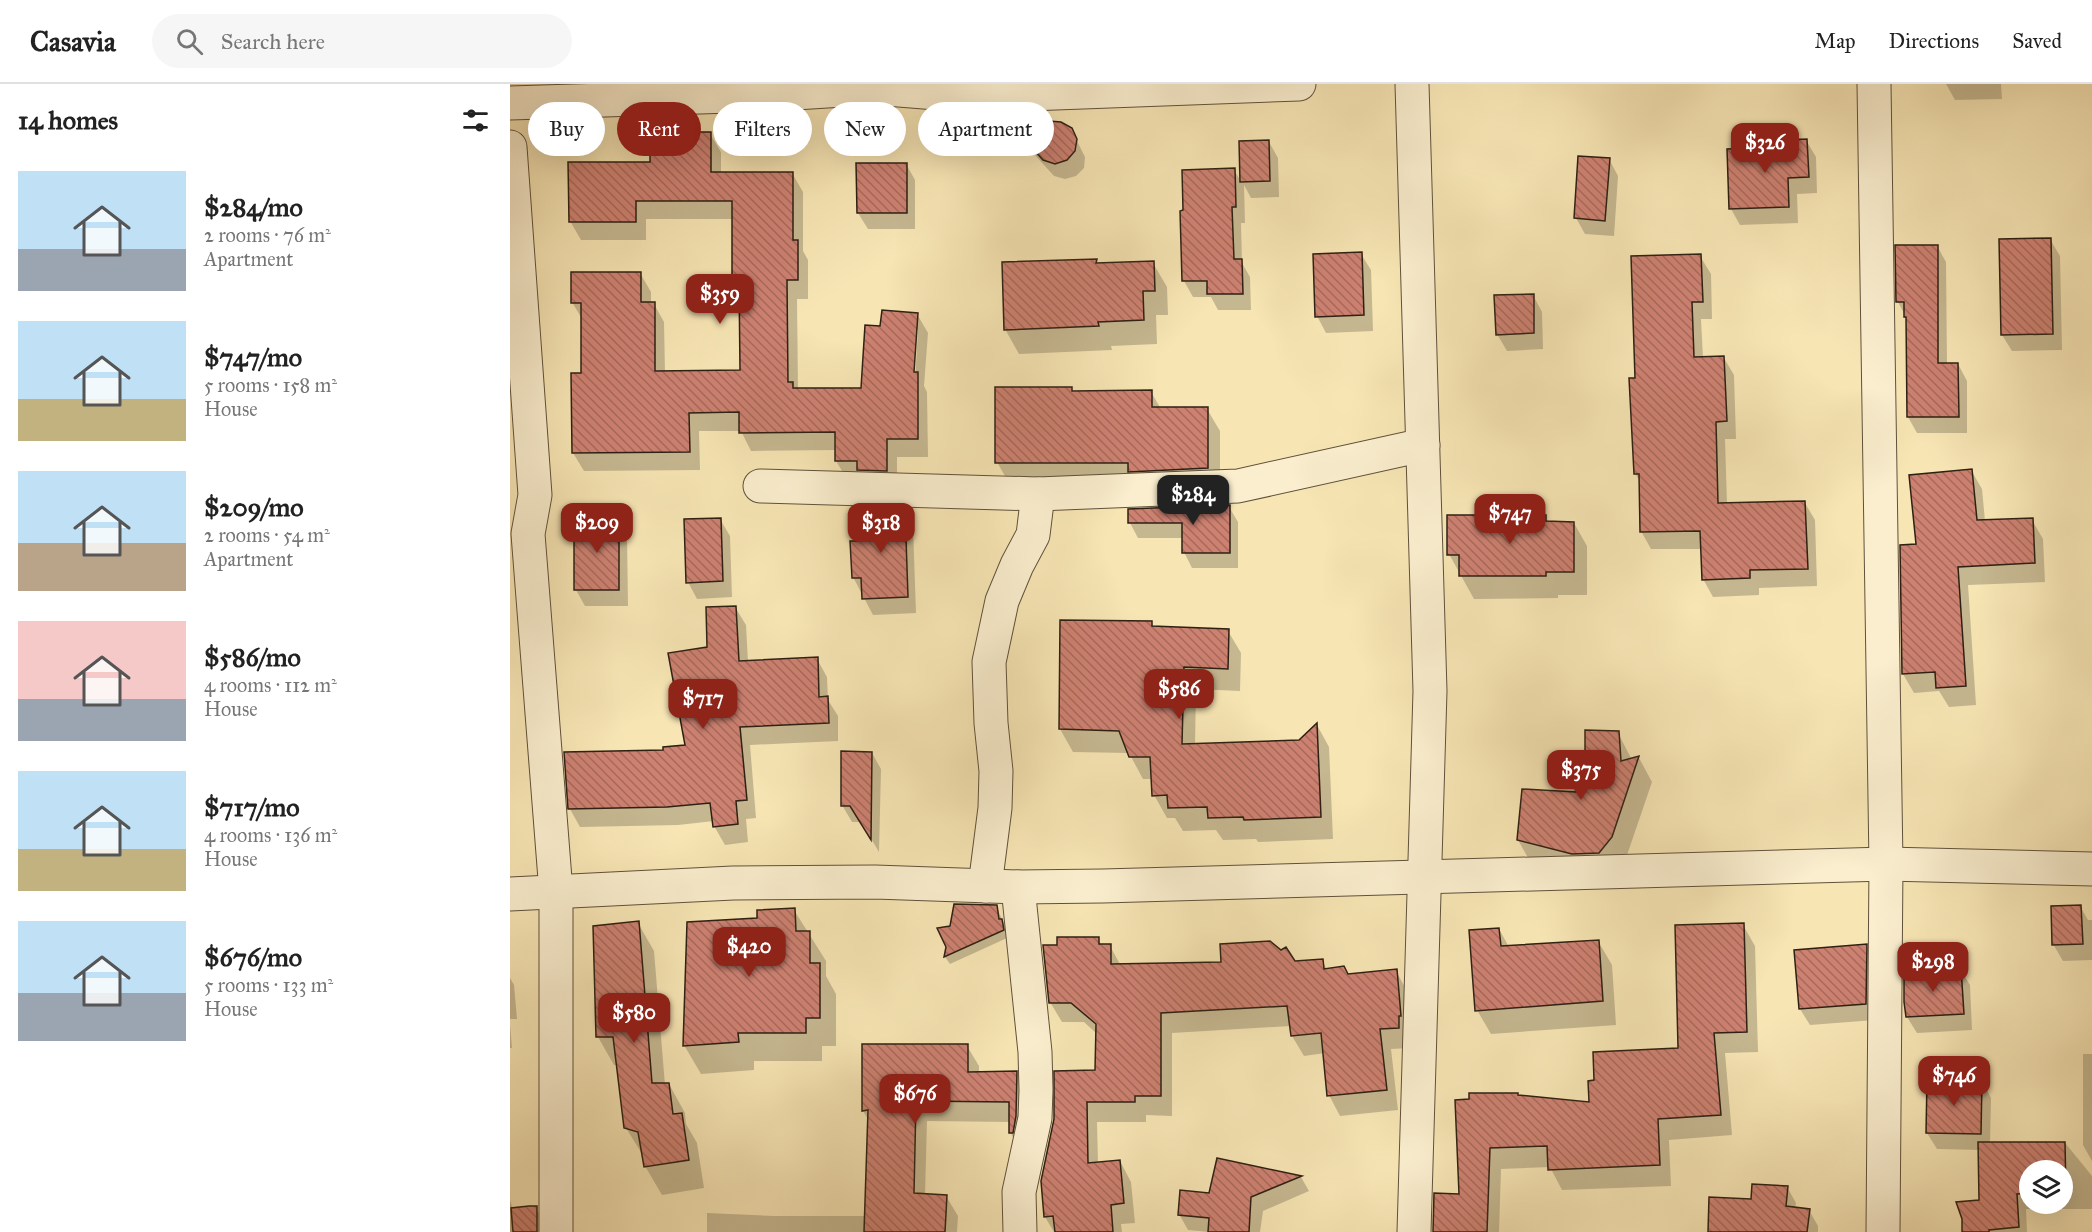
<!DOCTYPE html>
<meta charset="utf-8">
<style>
:root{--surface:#fff;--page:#f6f6f6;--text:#222;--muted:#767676;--line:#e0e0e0;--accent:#8f2418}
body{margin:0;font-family:"IM FELL Great Primer",serif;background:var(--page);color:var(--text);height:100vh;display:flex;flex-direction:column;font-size:22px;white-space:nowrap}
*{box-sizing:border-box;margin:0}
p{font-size:20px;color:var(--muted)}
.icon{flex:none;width:33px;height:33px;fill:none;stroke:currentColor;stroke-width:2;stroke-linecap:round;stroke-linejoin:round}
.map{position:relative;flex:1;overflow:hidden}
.panel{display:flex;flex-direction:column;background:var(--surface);width:510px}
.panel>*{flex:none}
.banner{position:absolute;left:18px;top:18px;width:570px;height:54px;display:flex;gap:12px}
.fabs{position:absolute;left:1509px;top:1076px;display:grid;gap:12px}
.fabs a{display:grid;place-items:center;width:54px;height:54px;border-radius:50%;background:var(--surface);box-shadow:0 6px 24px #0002;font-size:30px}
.price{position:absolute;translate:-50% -51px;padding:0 14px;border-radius:12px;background:var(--accent);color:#fff;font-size:20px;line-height:39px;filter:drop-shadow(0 2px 3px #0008)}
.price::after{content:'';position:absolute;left:50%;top:36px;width:18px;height:14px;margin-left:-9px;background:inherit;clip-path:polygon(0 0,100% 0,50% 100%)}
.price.current{background:#222;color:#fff}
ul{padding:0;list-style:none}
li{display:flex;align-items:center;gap:18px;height:150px;padding:0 18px}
li span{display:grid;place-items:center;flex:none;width:168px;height:120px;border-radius:0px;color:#555}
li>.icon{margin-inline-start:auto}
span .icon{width:72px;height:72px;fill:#fffc;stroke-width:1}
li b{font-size:26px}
h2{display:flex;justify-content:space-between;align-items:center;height:72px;padding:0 18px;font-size:26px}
.tag{padding:0 21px;border-radius:27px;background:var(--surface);box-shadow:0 6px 24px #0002;font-size:21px;line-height:54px}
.tag.current{background:var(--accent);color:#fff}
header{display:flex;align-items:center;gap:36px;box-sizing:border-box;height:84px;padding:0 30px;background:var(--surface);border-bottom:2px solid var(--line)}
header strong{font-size:28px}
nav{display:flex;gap:33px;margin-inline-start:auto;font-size:21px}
.search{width:420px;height:54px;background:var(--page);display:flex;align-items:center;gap:15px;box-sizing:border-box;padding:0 21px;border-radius:33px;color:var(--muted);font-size:22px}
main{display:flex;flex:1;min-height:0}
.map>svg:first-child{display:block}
.shadow{fill:#0003;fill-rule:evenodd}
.building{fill:url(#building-back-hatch);stroke:#2e2013;stroke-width:1.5}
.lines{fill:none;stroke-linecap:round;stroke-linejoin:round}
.minor-casing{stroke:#60513b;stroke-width:35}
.minor{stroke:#faeece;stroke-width:33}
</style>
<header>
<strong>Casavia</strong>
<div class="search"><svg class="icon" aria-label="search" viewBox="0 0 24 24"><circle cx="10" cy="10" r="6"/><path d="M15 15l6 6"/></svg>Search here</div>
<nav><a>Map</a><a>Directions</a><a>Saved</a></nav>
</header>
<main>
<section class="panel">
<h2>14 homes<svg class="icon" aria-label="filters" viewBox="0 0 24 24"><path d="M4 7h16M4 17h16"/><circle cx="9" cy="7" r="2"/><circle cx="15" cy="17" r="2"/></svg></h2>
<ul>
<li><span style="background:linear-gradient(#bfe0f5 65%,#9aa5b1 0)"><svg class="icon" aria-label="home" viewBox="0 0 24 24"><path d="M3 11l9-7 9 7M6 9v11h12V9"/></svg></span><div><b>$284/mo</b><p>2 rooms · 76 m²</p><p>Apartment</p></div></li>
<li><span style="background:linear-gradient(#bfe0f5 65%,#c2b280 0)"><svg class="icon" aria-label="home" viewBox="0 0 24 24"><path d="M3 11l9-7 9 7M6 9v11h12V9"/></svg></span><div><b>$747/mo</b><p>5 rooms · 158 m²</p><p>House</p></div></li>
<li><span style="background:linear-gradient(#bfe0f5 60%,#b9a48a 0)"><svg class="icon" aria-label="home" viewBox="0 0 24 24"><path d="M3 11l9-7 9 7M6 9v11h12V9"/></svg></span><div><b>$209/mo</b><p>2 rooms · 54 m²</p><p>Apartment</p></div></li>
<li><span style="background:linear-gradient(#f6c9c9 65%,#9aa5b1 0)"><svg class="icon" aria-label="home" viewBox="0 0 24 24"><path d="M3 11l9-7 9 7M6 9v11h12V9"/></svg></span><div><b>$586/mo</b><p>4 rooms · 112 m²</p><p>House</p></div></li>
<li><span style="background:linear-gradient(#bfe0f5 65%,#c2b280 0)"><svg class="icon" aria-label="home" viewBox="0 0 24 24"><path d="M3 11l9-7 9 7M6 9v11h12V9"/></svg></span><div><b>$717/mo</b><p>4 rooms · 136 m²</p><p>House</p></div></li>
<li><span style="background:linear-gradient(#bfe0f5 60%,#9aa5b1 0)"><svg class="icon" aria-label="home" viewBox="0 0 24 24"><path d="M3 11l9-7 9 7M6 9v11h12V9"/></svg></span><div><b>$676/mo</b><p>5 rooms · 133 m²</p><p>House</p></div></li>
</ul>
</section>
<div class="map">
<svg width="1582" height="1148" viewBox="0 0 1582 1148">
<defs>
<pattern id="building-back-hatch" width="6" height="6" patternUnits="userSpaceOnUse" patternTransform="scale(1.5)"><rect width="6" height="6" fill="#cd8171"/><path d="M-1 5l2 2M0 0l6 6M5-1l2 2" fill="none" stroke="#a7695c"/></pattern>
</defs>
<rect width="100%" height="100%" fill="#f7e5b4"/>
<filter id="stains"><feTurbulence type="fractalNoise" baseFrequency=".00333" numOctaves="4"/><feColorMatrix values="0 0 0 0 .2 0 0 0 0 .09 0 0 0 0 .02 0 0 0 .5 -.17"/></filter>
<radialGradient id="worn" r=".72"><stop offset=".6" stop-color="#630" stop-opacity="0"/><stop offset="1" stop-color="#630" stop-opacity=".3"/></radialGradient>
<g class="shadow">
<path d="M 1436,0 L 1491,0 L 1492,15 L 1445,16 Z"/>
<path d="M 561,45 L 575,73 L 574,84 L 566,92 L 555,95 L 544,92 L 525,71 L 515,55 Z"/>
<path d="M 200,50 L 211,68 L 211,90 L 282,89 L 293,108 L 293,167 L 298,176 L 298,215 L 287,215 L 288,306 L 353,306 L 372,243 L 407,230 L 418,249 L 414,302 L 417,308 L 418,373 L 387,373 L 387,405 L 337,395 L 326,377 L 326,366 L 241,367 L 231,347 L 189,347 L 190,386 L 74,387 L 63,369 L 72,290 L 72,235 L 62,218 L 130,189 L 141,208 L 141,220 L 144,220 L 154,238 L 155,289 L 232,288 L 231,209 L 224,197 L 224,135 L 136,135 L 136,156 L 71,156 L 60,137 L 142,80 ZM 405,246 L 408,246 L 405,296 L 402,295 Z"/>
<path d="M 1296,56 L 1306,73 L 1307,109 L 1287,110 L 1288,139 L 1230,141 L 1221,125 L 1275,65 Z"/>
<path d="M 759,58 L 768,74 L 769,113 L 741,114 L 734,101 L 735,139 L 731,139 L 732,179 L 740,193 L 741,226 L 708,226 L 701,213 L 683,213 L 674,197 L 724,86 L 732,99 L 731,59 Z"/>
<path d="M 1099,75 L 1108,92 L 1104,152 L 1075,150 L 1066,134 Z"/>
<path d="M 396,80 L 405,96 L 405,145 L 358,145 L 348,129 Z"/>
<path d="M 1540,155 L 1550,172 L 1552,266 L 1502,267 L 1492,251 Z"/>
<path d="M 1427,162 L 1436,178 L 1437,280 L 1448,280 L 1457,297 L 1457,349 L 1407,349 L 1398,333 L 1398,237 L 1388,218 Z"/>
<path d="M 851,170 L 861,186 L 863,247 L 816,249 L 807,232 Z"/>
<path d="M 1190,172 L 1201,190 L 1202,235 L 1191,235 L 1193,274 L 1214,274 L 1224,291 L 1226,355 L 1215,355 L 1217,420 L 1295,419 L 1305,436 L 1307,502 L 1249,504 L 1249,511 L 1203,513 L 1193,495 L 1192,465 L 1141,465 L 1131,447 L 1130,398 L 1125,389 L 1126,296 Z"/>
<path d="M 586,176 L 588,180 L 643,179 L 657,203 L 658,231 L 646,231 L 647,260 L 601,262 L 602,266 L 509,270 L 495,245 Z"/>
<path d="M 1023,211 L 1032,228 L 1033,265 L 997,267 L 987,250 Z"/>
<path d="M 561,304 L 563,308 L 641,308 L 651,325 L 697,325 L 710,347 L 710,407 L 500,401 L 487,378 Z"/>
<path d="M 1461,386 L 1472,405 L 1475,437 L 1522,436 L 1533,455 L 1535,498 L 1458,501 L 1466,621 L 1439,623 L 1429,607 L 1404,609 L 1393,590 L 1408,461 Z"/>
<path d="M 719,423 L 728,438 L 728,484 L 682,484 L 674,468 L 674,454 L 628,454 L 620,439 L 620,427 Z"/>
<path d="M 394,426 L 403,443 L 406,529 L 363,531 L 343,493 L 351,458 Z"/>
<path d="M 1035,433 L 1038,439 L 1064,439 L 1077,462 L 1077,511 L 1048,511 L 1048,514 L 964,515 L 939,470 Z"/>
<path d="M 210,435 L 220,452 L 222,513 L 187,515 L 178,498 Z"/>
<path d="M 108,436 L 117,452 L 118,522 L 75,522 L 66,506 Z"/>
<path d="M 225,523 L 236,541 L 238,578 L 307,575 L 317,593 L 318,616 L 328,632 L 328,657 L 240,661 L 246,734 L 236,735 L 238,758 L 215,761 L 204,742 L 204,737 L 168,741 L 70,743 L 60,725 L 154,667 L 176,663 L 199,564 Z"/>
<path d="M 641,539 L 644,543 L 718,547 L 731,569 L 730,607 L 686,605 L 685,661 L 790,657 L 807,641 L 819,663 L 823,755 L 748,758 L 746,755 L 713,756 L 706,746 L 673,747 L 665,734 L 657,734 L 644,711 L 643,695 L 633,695 L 619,669 L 563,668 L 550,645 Z"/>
<path d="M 1108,649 L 1122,676 L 1129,674 L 1142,698 L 1115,777 L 1022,781 L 1008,756 L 1067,710 L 1076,679 Z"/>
<path d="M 362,669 L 371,685 L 369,768 L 351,738 L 342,738 L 332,721 Z"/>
<path d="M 486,822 L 496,844 L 497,854 L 440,880 L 435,873 L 441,843 Z"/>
<path d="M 1570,822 L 1578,836 L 1582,836 L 1582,876 L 1553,877 L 1543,860 Z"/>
<path d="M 284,826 L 316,877 L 316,892 L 326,910 L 326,962 L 312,962 L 312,977 L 244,977 L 244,986 L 191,990 L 174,961 L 249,835 Z"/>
<path d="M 128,839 L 144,867 L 155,1001 L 159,1000 L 175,1029 L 176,1040 L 187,1059 L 194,1104 L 152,1111 L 135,1082 L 134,1073 L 116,1044 L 108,981 L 104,981 L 88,953 L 85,843 Z"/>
<path d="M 1233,841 L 1245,862 L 1248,968 L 1215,969 L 1222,1051 L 1159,1056 L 1161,1102 L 1052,1106 L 1040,1083 L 991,1085 L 989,1148 L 924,1148 L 950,1112 L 1008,1013 L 1080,1020 L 1170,966 Z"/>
<path d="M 989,845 L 999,863 L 1088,857 L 1102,881 L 1106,941 L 981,950 L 967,926 Z"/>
<path d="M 588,855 L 592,862 L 600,862 L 611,882 L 784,879 L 812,876 L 817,886 L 838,891 L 886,887 L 897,907 L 900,964 L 881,965 L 888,1026 L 830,1032 L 819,1011 L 815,969 L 794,972 L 782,952 L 781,942 L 662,949 L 662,1032 L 636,1031 L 636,1038 L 587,1038 L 588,1079 L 610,1077 L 621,1098 L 625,1139 L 611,1140 L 612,1148 L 544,1148 L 535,1133 L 532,1097 L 586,988 L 587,950 L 574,938 L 552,938 L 540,918 Z"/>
<path d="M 1356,861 L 1365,877 L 1365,936 L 1300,941 L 1290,925 L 1286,867 Z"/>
<path d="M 1450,885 L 1460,901 L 1462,946 L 1407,949 L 1397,933 Z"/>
<path d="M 0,894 L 4,901 L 7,935 L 0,935 Z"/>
<path d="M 0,941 L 2,964 L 0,964 Z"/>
<path d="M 457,962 L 469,982 L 469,989 L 506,988 L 518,1009 L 512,1069 L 500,1048 L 500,1038 L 417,1037 L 415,1111 L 436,1112 L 448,1132 L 447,1148 L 197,1148 L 197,1129 L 264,1132 L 356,1132 L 359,1037 L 353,1027 Z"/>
<path d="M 1573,970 L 1582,970 L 1582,1077 L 1573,1061 Z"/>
<path d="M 1418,996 L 1472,997 L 1481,1014 L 1480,1060 L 1556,1060 L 1582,1092 L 1582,1125 L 1516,1125 L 1517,1148 L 1453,1148 L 1470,1118 L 1470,1066 L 1427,1065 L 1417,1049 ZM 1520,1086 L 1552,1086 L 1552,1119 L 1520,1119 Z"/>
<path d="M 708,1076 L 791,1093 L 799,1107 L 753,1127 L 750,1148 L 699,1148 L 678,1146 L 669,1130 L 700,1110 Z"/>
<path d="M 1277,1103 L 1286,1119 L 1285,1125 L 1299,1126 L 1308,1142 L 1308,1148 L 1199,1148 Z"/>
<path d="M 0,1116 L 3,1126 L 26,1124 L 37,1143 L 37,1148 L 0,1148 Z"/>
</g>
<g class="building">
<path d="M 539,37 L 551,38 L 562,44 L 567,55 L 565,67 L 557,76 L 545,80 L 533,76 L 513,54 Z"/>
<path d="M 140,48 L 201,48 L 201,88 L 283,88 L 283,156 L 288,156 L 288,196 L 277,196 L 278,298 L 283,298 L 283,304 L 351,304 L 355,241 L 370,242 L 372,226 L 408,229 L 404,288 L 408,288 L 408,355 L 377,355 L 377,387 L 347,386 L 347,377 L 325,377 L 325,348 L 229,349 L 229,328 L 179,329 L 180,368 L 62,369 L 61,289 L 71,289 L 71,219 L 61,219 L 61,188 L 131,188 L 131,218 L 145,218 L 145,287 L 230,286 L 229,197 L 222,197 L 222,117 L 126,117 L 126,138 L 59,138 L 58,78 L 140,78 Z"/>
<path d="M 1297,55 L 1299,93 L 1278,94 L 1279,123 L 1219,125 L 1217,65 L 1273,63 L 1273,56 Z"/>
<path d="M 759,56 L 760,97 L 730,98 L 729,57 Z"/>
<path d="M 1068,72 L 1100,74 L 1095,137 L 1064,134 Z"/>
<path d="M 346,79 L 397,79 L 397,129 L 347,129 Z"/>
<path d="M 725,84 L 726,123 L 722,123 L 724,175 L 732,175 L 733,210 L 697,210 L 697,197 L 672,197 L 670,127 L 673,126 L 672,86 Z"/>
<path d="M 1541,154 L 1543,250 L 1491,251 L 1489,155 Z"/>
<path d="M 1385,161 L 1428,161 L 1428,279 L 1448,279 L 1449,333 L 1397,333 L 1396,233 L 1394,233 L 1394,218 L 1386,218 Z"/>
<path d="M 852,168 L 854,231 L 805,233 L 803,170 Z"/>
<path d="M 1191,170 L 1193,218 L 1182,218 L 1184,273 L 1214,272 L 1217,337 L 1206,338 L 1208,419 L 1295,417 L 1298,485 L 1240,486 L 1240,494 L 1192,496 L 1190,447 L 1130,448 L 1129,390 L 1124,390 L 1119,294 L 1125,294 L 1121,172 Z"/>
<path d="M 587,175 L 586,179 L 644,177 L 645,207 L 633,207 L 634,236 L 588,238 L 589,242 L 494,246 L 492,178 Z"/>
<path d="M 1024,210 L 1024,249 L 986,251 L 984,211 Z"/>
<path d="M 485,303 L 562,303 L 562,307 L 642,306 L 642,323 L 698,323 L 698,384 L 618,388 L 618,379 L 485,379 Z"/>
<path d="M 1462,385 L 1467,436 L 1523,434 L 1525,479 L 1448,483 L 1456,602 L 1426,604 L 1425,588 L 1392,590 L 1390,461 L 1406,460 L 1399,391 Z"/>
<path d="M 720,421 L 720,469 L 672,469 L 672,439 L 618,439 L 618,425 Z"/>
<path d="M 349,424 L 395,425 L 398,513 L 352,515 L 351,494 L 342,494 L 340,457 L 350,457 Z"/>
<path d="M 937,431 L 1036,431 L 1036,437 L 1064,438 L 1064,488 L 1036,488 L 1036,492 L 949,492 L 949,471 L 937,471 Z"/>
<path d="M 109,434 L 109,506 L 64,506 L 64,435 Z"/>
<path d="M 211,434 L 213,497 L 176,499 L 174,435 Z"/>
<path d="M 226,522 L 229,577 L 308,573 L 309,613 L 318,612 L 319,639 L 230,643 L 237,716 L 226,717 L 228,740 L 203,743 L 200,719 L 157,723 L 58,725 L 54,668 L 153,666 L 153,663 L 175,661 L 158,569 L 197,563 L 196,523 Z"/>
<path d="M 550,536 L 642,537 L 642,542 L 719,545 L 718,585 L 674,583 L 672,660 L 789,656 L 807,639 L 811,733 L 734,736 L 733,733 L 698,734 L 697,723 L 658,724 L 657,711 L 642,712 L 640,673 L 619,673 L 609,647 L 549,645 Z"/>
<path d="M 1075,646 L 1109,647 L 1111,677 L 1129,672 L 1102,753 L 1089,769 L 1062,770 L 1007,756 L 1012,705 L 1066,708 L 1063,677 L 1075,677 Z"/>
<path d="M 331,667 L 362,668 L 361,756 L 340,722 L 331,722 Z"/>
<path d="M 444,820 L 487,821 L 489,835 L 492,835 L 494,846 L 434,873 L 436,863 L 427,844 L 440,842 Z"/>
<path d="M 1571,821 L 1573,860 L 1542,861 L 1541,822 Z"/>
<path d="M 285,824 L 286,847 L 300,847 L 300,879 L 310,879 L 310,934 L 296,934 L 296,949 L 228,949 L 229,958 L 173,962 L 177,838 L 247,834 L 247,826 Z"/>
<path d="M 129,837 L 142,999 L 159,999 L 163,1030 L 172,1029 L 179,1076 L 134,1083 L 128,1048 L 114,1044 L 103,953 L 86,953 L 83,842 Z"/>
<path d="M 1234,839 L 1237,948 L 1204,949 L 1211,1031 L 1148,1035 L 1150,1081 L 1038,1086 L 1037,1062 L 980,1064 L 977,1148 L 923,1148 L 924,1109 L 949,1110 L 945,1016 L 959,1015 L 959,1009 L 1008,1009 L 1008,1011 L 1079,1018 L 1078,997 L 1084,996 L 1083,968 L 1168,964 L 1165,841 Z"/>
<path d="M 989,844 L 991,862 L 1089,856 L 1093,917 L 965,927 L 959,846 Z"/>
<path d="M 547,853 L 589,853 L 589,860 L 601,860 L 601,880 L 711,878 L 710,860 L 760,857 L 771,866 L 776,863 L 785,877 L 813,875 L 814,885 L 834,882 L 838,890 L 887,885 L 891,932 L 889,932 L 889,944 L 870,945 L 877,1006 L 817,1012 L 811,949 L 781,952 L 777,922 L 651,929 L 651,1012 L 625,1012 L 625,1018 L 577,1018 L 578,1079 L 610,1076 L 614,1119 L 601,1121 L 603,1148 L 545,1148 L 543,1132 L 534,1133 L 531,1097 L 544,1035 L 544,987 L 585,986 L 586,940 L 561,919 L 539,919 L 533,861 L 547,861 Z"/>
<path d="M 1357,860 L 1356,920 L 1289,925 L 1284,866 Z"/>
<path d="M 1451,884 L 1454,930 L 1396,933 L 1394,918 L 1394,887 Z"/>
<path d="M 352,960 L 458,960 L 458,988 L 507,987 L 506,1032 L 503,1049 L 499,1049 L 499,1018 L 406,1017 L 404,1109 L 437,1111 L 435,1148 L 354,1148 L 358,1026 L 352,1027 Z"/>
<path d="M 1417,995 L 1472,996 L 1471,1050 L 1416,1049 Z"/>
<path d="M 1468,1058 L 1555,1058 L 1556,1109 L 1552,1109 L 1552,1086 L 1520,1086 L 1520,1109 L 1507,1110 L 1509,1143 L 1479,1146 L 1479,1148 L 1452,1148 L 1452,1135 L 1446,1118 L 1469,1116 Z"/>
<path d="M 707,1074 L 792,1092 L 741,1113 L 739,1148 L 698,1148 L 699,1134 L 668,1131 L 670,1106 L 699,1109 Z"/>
<path d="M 1242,1100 L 1278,1102 L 1276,1122 L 1300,1125 L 1297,1148 L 1198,1148 L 1199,1113 L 1241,1115 Z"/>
<path d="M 19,1122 L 27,1122 L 27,1148 L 3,1148 L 1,1124 Z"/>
</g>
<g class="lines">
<g class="minor-casing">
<g id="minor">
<path d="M 902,0 L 920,607 L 904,1148"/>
<path d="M 1364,0 L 1376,780 L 1373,1148"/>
<path d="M 0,19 L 254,11 L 364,4 L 464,12 L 789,0"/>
<path d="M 0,63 L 25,411 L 18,450 L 46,808 L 46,1148"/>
<path d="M 250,402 L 528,410 L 728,402 L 913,361"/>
<path d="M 475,802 L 485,724 L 486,687 L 481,639 L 479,578 L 492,517 L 507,481 L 523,451 L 528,410"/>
<path d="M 508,803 L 525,968 L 526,1006 L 525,1034 L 509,1108 L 510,1148"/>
<path d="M 0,810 L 223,799 L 365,798 L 508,803 L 593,802 L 1376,780 L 1582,785"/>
</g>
</g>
<use href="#minor" class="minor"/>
</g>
<rect width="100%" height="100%" filter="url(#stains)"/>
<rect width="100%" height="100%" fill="url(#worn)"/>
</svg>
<div class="fabs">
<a><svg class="icon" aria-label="layers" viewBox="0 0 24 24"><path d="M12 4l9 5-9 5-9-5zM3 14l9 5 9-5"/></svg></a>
</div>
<b class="price" style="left:1255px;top:90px">$326</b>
<b class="price" style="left:210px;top:241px">$359</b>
<b class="price current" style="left:683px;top:442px">$284</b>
<b class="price" style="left:1000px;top:461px">$747</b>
<b class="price" style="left:87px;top:470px">$209</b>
<b class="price" style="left:371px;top:470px">$318</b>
<b class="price" style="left:669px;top:636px">$586</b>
<b class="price" style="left:193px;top:646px">$717</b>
<b class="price" style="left:1071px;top:717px">$375</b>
<b class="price" style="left:239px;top:894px">$420</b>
<b class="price" style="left:1423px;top:909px">$298</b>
<b class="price" style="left:124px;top:960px">$580</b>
<b class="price" style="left:1444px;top:1023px">$746</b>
<b class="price" style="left:405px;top:1041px">$676</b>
<div class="banner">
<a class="tag">Buy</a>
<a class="tag current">Rent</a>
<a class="tag">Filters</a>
<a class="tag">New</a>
<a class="tag">Apartment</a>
</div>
</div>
</main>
